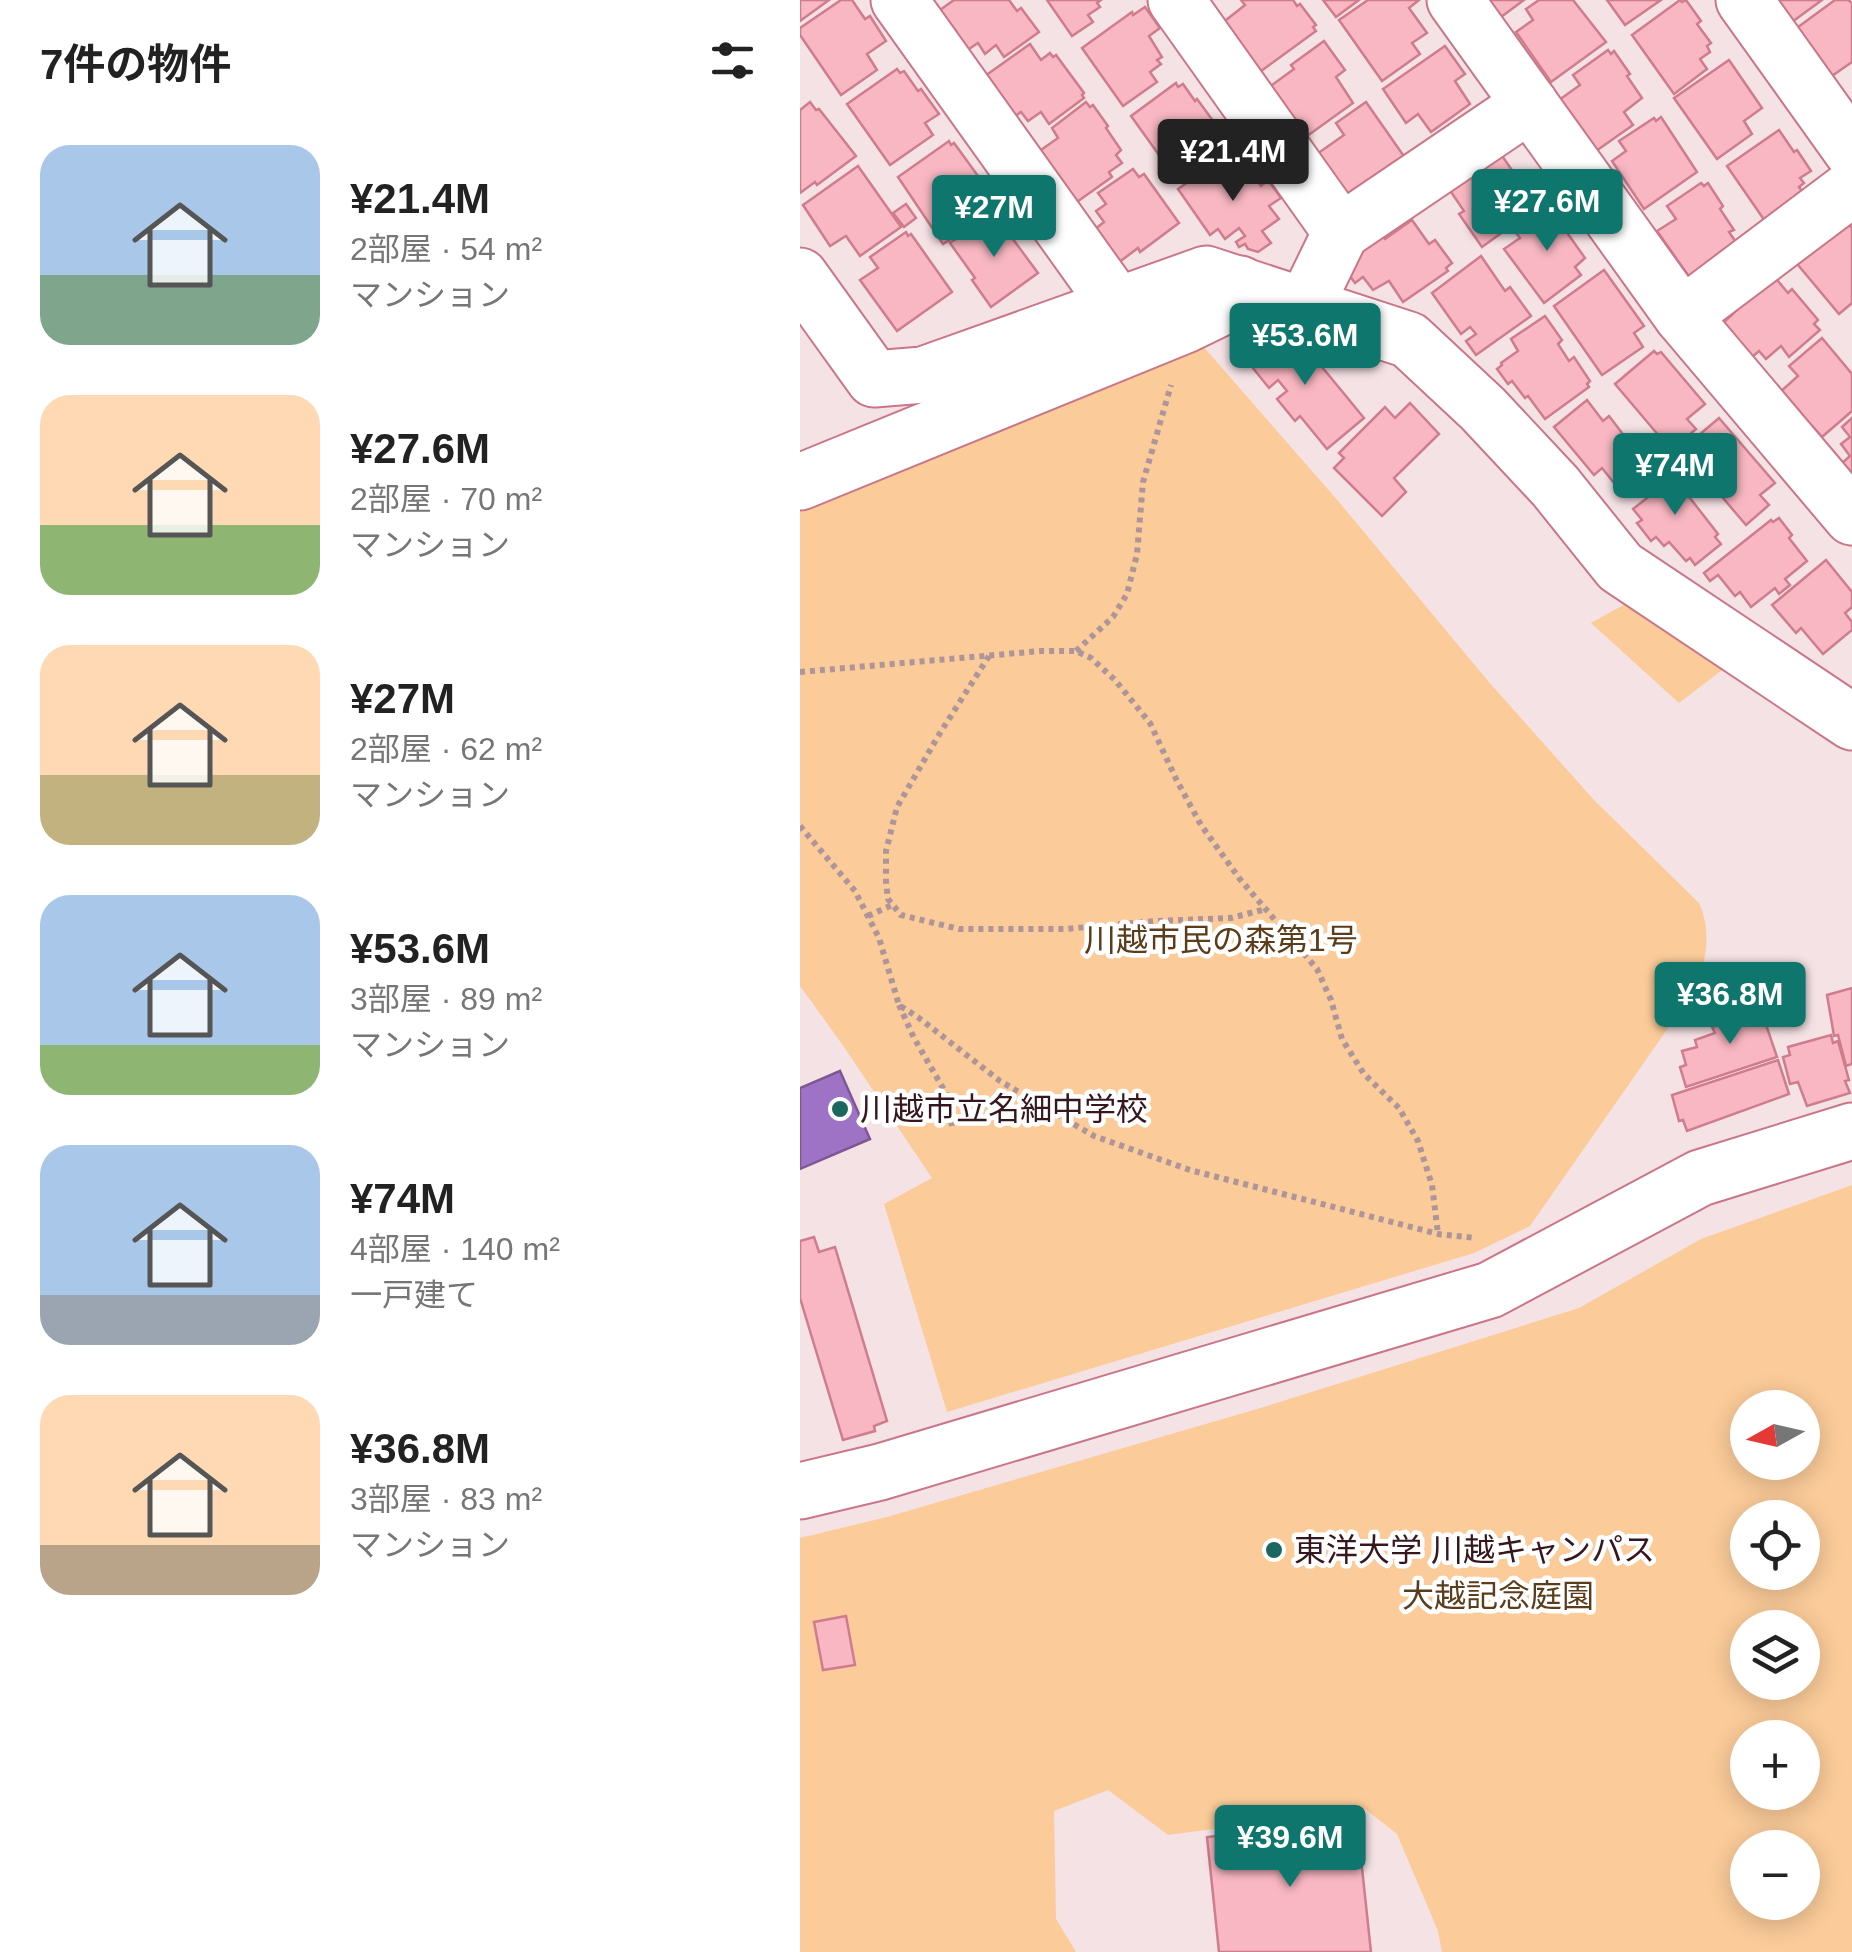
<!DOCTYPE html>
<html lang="ja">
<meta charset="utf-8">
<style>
:root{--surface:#fff;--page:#f2f2f2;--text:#222;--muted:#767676;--accent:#0f766e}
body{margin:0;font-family:Helvetica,"Noto Sans JP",sans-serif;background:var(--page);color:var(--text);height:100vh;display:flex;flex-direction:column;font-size:38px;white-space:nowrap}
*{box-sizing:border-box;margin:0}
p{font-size:32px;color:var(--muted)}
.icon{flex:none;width:55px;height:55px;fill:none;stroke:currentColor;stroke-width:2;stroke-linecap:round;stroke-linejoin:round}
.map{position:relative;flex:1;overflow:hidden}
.side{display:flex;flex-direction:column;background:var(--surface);width:800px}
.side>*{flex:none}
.needle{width:65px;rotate:262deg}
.tools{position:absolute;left:930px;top:1390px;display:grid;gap:20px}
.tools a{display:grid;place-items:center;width:90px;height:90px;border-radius:50%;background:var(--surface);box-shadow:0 5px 25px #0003;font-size:50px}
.price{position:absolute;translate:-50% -85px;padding:0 22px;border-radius:10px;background:var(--accent);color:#fff;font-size:32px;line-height:65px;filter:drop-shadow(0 2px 5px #0008)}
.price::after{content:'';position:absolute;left:50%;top:60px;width:30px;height:22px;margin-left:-15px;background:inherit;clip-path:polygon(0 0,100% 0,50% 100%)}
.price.on{background:#222;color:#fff}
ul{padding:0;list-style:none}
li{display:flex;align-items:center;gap:30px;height:250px;padding:0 40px}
li span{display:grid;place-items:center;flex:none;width:280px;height:200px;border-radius:30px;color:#555}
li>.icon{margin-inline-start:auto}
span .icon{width:120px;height:120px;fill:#fffc;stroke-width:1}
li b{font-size:42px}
h2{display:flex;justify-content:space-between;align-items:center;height:120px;padding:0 40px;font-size:42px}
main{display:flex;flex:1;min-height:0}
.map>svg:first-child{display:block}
.green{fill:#fbcb99;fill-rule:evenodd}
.water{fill:#9e73c6;stroke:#7f5794;stroke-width:2.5}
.building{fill:#f8b7c2;stroke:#cf7c8d;stroke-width:2.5}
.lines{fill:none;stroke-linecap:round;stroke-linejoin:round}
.minor-casing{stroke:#c97788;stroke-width:59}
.path{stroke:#ad959a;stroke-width:6;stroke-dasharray:5 5;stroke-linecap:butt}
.minor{stroke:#fff;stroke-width:55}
.poi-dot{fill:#1c6861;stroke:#fff;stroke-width:4}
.labels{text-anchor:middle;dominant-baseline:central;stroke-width:9;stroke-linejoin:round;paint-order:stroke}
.park-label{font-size:32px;fill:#5b3d1b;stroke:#fff}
.poi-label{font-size:32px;fill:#37171e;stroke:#fff;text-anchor:start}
</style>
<main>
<section class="side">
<h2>7件の物件<svg class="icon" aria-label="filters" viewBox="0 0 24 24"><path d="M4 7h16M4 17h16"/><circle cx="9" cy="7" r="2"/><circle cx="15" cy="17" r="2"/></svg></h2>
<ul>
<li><span style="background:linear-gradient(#a9c7e8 65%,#7fa58c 0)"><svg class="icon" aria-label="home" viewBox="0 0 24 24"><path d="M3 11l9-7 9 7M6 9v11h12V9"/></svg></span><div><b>¥21.4M</b><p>2部屋 · 54 m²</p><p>マンション</p></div></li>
<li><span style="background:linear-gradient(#ffd9b3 65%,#8fb573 0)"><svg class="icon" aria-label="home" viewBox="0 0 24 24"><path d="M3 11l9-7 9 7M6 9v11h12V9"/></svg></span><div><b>¥27.6M</b><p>2部屋 · 70 m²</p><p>マンション</p></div></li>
<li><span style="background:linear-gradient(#ffd9b3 65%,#c2b280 0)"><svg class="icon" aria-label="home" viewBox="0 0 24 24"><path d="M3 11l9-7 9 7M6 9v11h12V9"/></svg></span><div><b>¥27M</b><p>2部屋 · 62 m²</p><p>マンション</p></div></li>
<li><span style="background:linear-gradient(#a9c7e8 75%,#8fb573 0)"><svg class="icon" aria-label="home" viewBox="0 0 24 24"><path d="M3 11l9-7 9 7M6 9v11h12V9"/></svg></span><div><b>¥53.6M</b><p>3部屋 · 89 m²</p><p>マンション</p></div></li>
<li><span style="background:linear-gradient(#a9c7e8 75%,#9aa5b1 0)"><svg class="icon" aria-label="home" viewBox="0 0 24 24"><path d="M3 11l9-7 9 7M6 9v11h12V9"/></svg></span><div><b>¥74M</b><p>4部屋 · 140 m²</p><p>一戸建て</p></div></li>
<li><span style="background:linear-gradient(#ffd9b3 75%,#b9a48a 0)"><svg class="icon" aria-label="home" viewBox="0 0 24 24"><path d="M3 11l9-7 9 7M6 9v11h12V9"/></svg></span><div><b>¥36.8M</b><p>3部屋 · 83 m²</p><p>マンション</p></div></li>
</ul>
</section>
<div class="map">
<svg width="1052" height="1952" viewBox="0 0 1052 1952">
<rect width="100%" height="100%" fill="#f5e2e5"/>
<g class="green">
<path d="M 402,345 L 539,502 L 688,681 L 794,800 L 899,903 C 913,934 906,969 889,998 L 730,1226 L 674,1253 L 147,1412 L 84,1204 L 132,1178 L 42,1044 L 0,986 L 0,496 Z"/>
<path d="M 827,603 L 926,667 L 879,703 L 791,623 Z"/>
<path d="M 1052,1185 L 1052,1952 L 642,1952 L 638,1931 L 597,1834 L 565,1809 L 368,1835 L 308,1790 L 254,1811 L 256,1919 L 276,1952 L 0,1952 L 0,1538 L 87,1517 L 464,1407 L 779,1308 L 901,1239 ZM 948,1408 L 1002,1408 L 1002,1462 L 948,1462 ZM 948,1518 L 1002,1518 L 1002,1572 L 948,1572 ZM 948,1628 L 1002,1628 L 1002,1682 L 948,1682 ZM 948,1738 L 1002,1738 L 1002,1792 L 948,1792 ZM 948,1848 L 1002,1848 L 1002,1902 L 948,1902 Z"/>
</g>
<path class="water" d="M 40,1071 L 70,1139 L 0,1169 L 0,1088 Z"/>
<g class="building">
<path d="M 0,0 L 29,0 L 0,21 Z"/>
<path d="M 41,0 L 52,0 L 65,19 L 70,16 L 86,41 L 67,54 L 77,70 L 41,95 L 0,35 L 0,28 Z"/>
<path d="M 154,0 L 209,0 L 217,11 L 221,8 L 239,32 L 204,57 L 196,45 L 185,54 L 178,43 L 163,53 L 151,35 L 156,31 L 140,10 Z"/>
<path d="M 247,0 L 301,0 L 297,3 L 300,7 L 288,15 L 293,22 L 272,36 Z"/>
<path d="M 441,0 L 493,0 L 497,6 L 500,4 L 516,25 L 513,27 L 516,31 L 457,74 L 421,24 L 445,5 Z"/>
<path d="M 523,0 L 559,0 L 536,17 Z"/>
<path d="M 568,0 L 619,0 L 609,8 L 627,33 L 612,43 L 620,54 L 582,81 L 539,20 Z"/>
<path d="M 688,0 L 724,0 L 701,17 Z"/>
<path d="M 739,0 L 773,0 L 806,42 L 751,82 L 716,32 L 733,20 L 726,9 Z"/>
<path d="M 807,0 L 861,0 L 825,25 Z"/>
<path d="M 880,0 L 882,2 L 886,0 L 901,21 L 897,24 L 911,43 L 907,46 L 910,52 L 900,59 L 907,69 L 874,94 L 832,35 Z"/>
<path d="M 976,0 L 1022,0 L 992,22 Z"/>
<path d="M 1035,0 L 1048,0 L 1052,3 L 1052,62 L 1029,78 L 994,30 Z"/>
<path d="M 345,7 L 360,28 L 349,36 L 362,57 L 357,60 L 361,64 L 350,72 L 357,82 L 323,106 L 282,48 L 332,12 L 333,15 Z"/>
<path d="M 524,41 L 545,70 L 536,77 L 553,103 L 503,139 L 468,88 L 494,69 L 491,65 Z"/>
<path d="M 230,44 L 241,60 L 250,53 L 253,57 L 256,55 L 284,93 L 282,95 L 284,98 L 249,124 L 241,112 L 228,121 L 221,112 L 214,117 L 185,76 Z"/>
<path d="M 645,46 L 665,74 L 655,81 L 670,104 L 631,132 L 618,114 L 606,123 L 583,89 Z"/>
<path d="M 808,50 L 811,54 L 814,51 L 830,74 L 827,76 L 842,98 L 824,112 L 833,125 L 796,151 L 759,100 L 780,85 L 773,75 Z"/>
<path d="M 929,60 L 962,108 L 944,121 L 952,134 L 917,159 L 874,98 Z"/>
<path d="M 97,69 L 100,73 L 104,71 L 118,91 L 121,89 L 139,114 L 125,123 L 133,135 L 90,165 L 47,104 Z"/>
<path d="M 376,83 L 378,87 L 383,84 L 395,101 L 397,99 L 422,133 L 411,141 L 417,150 L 377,180 L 331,116 Z"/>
<path d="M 10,102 L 16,110 L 19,109 L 56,156 L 17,185 L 15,182 L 0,193 L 0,110 Z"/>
<path d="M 286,102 L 290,107 L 293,105 L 308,126 L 306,128 L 321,150 L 316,155 L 322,163 L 309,172 L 312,177 L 274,204 L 238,152 L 258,138 L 252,128 Z"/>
<path d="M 566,102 L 608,162 L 546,197 L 517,154 L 544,135 L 536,123 Z"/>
<path d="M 861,117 L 897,172 L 844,209 L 812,161 L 826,151 L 819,141 L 854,118 L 856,121 Z"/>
<path d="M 979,130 L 994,152 L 997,150 L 1011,171 L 1000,178 L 1004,183 L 999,187 L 1006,197 L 967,224 L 927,166 Z"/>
<path d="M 149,141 L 151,145 L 154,143 L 181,180 L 178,183 L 181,186 L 176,189 L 179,195 L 169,203 L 177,214 L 151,232 L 154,237 L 143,244 L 98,177 Z"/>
<path d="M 698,150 L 732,199 L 719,208 L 725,216 L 682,247 L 659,214 L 664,211 L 647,186 Z"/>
<path d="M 418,161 L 427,173 L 444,161 L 461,186 L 468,180 L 481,198 L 469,206 L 479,219 L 462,231 L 471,243 L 458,252 L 448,249 L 445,244 L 439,247 L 436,242 L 445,236 L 439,228 L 425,239 L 418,229 L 410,235 L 378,189 Z"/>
<path d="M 58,166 L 101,227 L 60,256 L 46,236 L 30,246 L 3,205 Z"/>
<path d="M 333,169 L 339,177 L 344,174 L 379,223 L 340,252 L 338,248 L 318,263 L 294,230 L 304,222 L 296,211 L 306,204 L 298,193 Z"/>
<path d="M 901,183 L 904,186 L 908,183 L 923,206 L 920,209 L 934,230 L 929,232 L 938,245 L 890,278 L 857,231 L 876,219 L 867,206 Z"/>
<path d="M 106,204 L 116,218 L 104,227 L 93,213 Z"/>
<path d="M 760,208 L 775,229 L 768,234 L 785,258 L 775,267 L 781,275 L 744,303 L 704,249 L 720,238 L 716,233 L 750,209 L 753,213 Z"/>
<path d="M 189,216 L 196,227 L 201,223 L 238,273 L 191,307 L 172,280 L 175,278 L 150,243 Z"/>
<path d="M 612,220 L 629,244 L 635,240 L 652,263 L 646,268 L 648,271 L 603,302 L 589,281 L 573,290 L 563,277 L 555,283 L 541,264 L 582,234 L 585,239 Z"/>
<path d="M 1045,220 L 1052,228 L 1052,303 L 1039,314 L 993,259 Z"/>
<path d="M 106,232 L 108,236 L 111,234 L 152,292 L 97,331 L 60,280 L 78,268 L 70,257 Z"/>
<path d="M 681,256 L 705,291 L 710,287 L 731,316 L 676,355 L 666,341 L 676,334 L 670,327 L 661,334 L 632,293 Z"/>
<path d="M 804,270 L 844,326 L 834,333 L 843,347 L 802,375 L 754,306 Z"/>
<path d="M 973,275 L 988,293 L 992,289 L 1018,320 L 1014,324 L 1020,330 L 989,357 L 981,346 L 966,359 L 959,351 L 951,358 L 922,324 L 939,308 L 937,306 Z"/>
<path d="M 745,316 L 762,340 L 758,344 L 769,361 L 774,357 L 790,381 L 787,384 L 789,387 L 745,419 L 728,396 L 725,398 L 712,381 L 708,384 L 697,369 L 702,365 L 701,363 L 718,351 L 711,339 Z"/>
<path d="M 475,330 L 489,347 L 499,339 L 564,418 L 527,449 L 500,416 L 495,421 L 477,399 L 487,391 L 478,380 L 469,388 L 444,357 Z"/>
<path d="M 1022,338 L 1052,374 L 1052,411 L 1022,437 L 1013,427 L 1011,430 L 979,393 L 998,376 L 989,366 Z"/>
<path d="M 854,351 L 857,354 L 861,352 L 905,404 L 887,419 L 896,429 L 871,450 L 815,384 Z"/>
<path d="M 787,400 L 803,421 L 809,416 L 829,442 L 836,437 L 854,459 L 834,475 L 830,470 L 814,483 L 802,468 L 794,475 L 754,427 Z"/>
<path d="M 610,403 L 639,434 L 594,478 L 606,492 L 582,516 L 534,468 L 544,458 L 539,453 L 585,407 L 595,418 Z"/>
<path d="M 919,418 L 975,483 L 960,495 L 969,505 L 946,525 L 917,491 L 914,493 L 879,452 Z"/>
<path d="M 1052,418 L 1052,477 L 1041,464 L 1050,456 L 1041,444 L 1050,437 L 1042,427 Z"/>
<path d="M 862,468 L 869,476 L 873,472 L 893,495 L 890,498 L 918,534 L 915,537 L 921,544 L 895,565 L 890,558 L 886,561 L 869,542 L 864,546 L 856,537 L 851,541 L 837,523 L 842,520 L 833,509 L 847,498 L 839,487 Z"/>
<path d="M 979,518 L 992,535 L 989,538 L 1007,561 L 985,579 L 990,585 L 979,594 L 975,588 L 951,607 L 940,592 L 935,596 L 918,575 L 910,581 L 904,573 L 971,520 L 973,522 Z"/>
<path d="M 1026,560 L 1052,592 L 1052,607 L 1045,613 L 1052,622 L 1052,630 L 1023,654 L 1001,628 L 996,633 L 972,605 Z"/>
<path d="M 1052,988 L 1052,1064 L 1046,1066 L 1038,1035 L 1034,1036 L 1027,995 Z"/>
<path d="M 959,1004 L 977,1057 L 886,1087 L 880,1067 L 886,1065 L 882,1051 L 897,1047 L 895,1040 L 915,1033 L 912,1027 L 927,1023 L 924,1015 Z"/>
<path d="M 1031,1035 L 1033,1043 L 1038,1041 L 1049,1080 L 1045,1081 L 1050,1093 L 1007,1106 L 998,1082 L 990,1084 L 983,1057 L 990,1055 L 988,1047 Z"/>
<path d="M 978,1060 L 989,1094 L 887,1131 L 883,1120 L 879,1121 L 872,1095 Z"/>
<path d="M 14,1237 L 19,1252 L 35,1247 L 87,1421 L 74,1426 L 75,1431 L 43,1440 L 0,1298 L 0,1241 Z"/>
<path d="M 46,1616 L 55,1665 L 23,1670 L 14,1622 Z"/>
<path d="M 557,1821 L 571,1952 L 419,1952 L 407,1837 Z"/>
</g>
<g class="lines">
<g class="minor-casing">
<g id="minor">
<path d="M 99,0 L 317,305"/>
<path d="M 376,0 L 541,232"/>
<path d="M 655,0 L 882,316 L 1052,517"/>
<path d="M 944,0 L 1052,151"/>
<path d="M 0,276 L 74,379 L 123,375 L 406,274 L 609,340 L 683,409 L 755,486 L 820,567 L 1052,722"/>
<path d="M 505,306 L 541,232 L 730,104"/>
<path d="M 882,316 L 1052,188"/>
<path d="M 0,482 L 385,325 L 420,308 L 440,284"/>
<path d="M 0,1491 L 80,1472 L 690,1290 L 900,1178 L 1052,1131"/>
</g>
</g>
<g class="path">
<path d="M 276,651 L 313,617 L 327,594 L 337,554 L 343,482 L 371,385"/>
<path d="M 189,656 L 140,733 L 97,807 L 86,851 L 86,881 L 88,899 L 101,915 L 159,929 L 265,929 L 355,921 L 431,918 L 466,909"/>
<path d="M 0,672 L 241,651 L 276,651 L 291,658 L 315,680 L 350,723 L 377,781 L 401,825 L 439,878 L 517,969 L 531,1000 L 542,1039 L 564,1074 L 599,1108 L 618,1141 L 632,1185 L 638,1234"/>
<path d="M 0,826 L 55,891 L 79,938 L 99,1005 L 119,1018 L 200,1081 L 294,1136 L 390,1170 L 638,1234 L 675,1238"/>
<path d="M 68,916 L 92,905"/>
<path d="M 99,1005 L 114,1038 L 147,1095 L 152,1126"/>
</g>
<use href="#minor" class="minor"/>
</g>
<g class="poi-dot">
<circle cx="40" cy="1109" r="10"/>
<circle cx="474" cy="1550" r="10"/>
</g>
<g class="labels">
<g class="park-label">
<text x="421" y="940">川越市民の森第1号</text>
<text x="698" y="1596">大越記念庭園</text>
</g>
<g class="poi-label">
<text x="60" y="1109">川越市立名細中学校</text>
<text x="494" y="1550">東洋大学 川越キャンパス</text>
</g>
</g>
</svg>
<div class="tools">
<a><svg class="needle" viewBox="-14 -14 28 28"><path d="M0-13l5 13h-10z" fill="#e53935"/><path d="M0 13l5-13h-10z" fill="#767676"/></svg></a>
<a><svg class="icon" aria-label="locate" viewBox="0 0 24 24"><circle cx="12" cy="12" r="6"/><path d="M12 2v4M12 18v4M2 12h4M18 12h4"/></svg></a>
<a><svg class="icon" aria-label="layers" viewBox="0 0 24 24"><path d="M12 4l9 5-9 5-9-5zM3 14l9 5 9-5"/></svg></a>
<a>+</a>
<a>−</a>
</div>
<b class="price on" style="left:433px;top:204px">¥21.4M</b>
<b class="price" style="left:747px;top:254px">¥27.6M</b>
<b class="price" style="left:194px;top:260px">¥27M</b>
<b class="price" style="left:505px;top:388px">¥53.6M</b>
<b class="price" style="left:875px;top:518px">¥74M</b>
<b class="price" style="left:930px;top:1047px">¥36.8M</b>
<b class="price" style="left:490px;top:1890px">¥39.6M</b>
</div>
</main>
